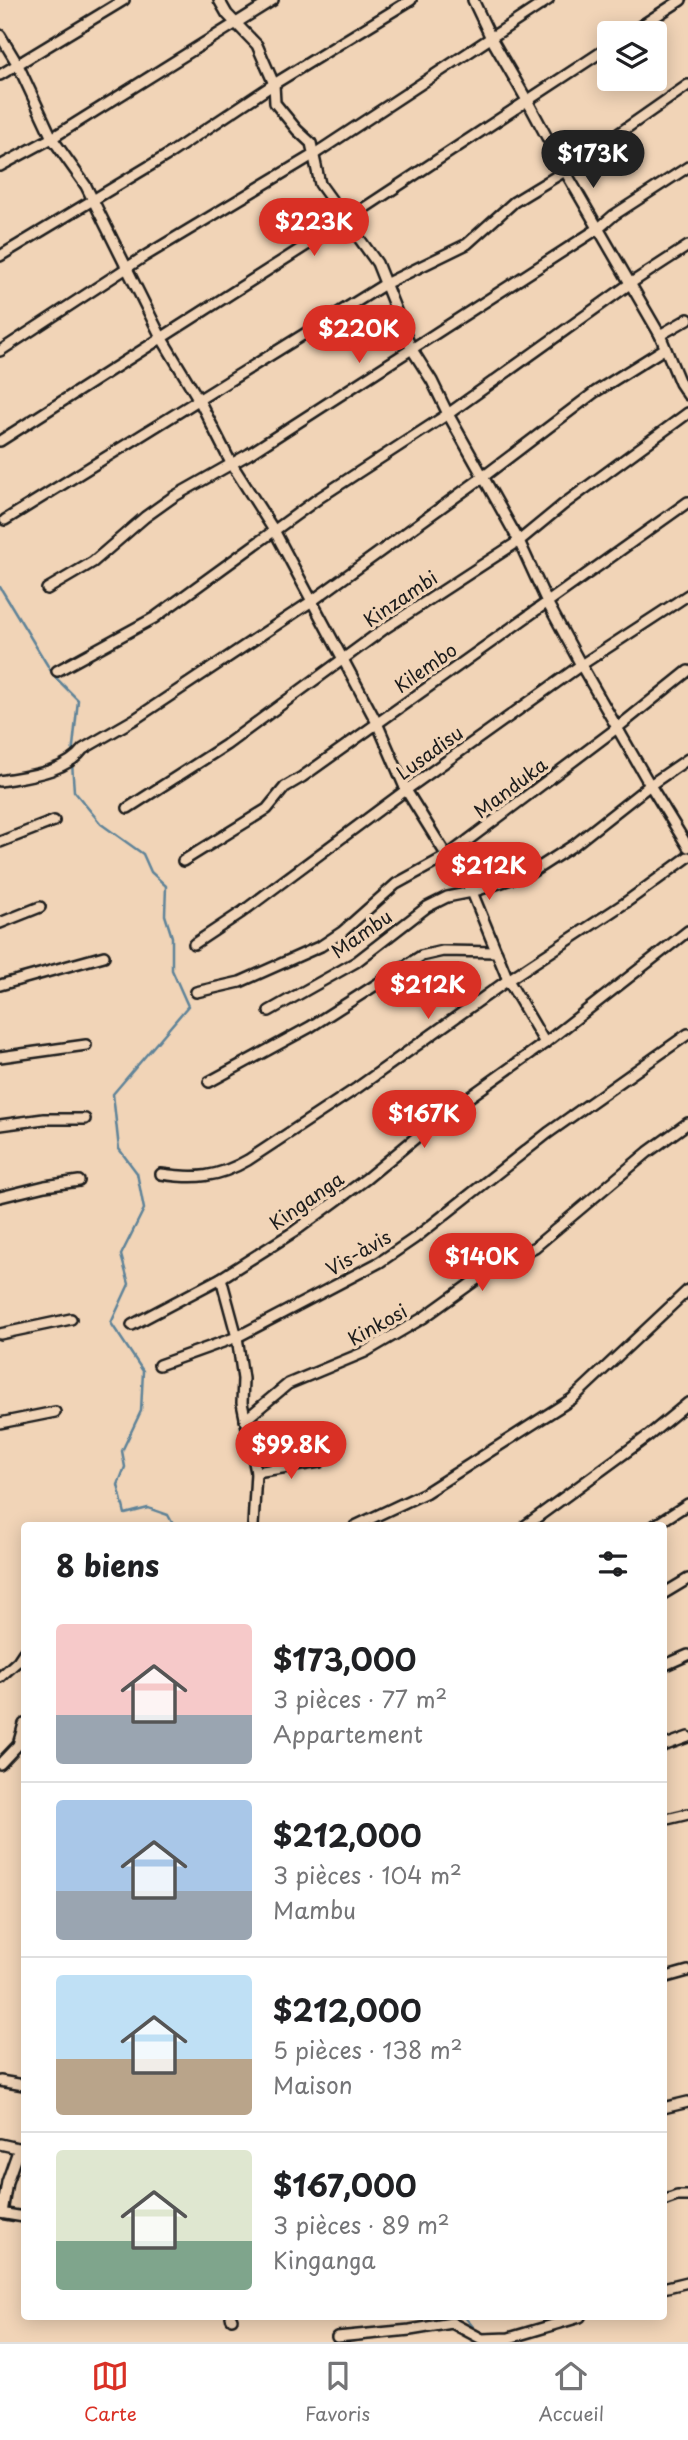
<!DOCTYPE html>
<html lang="fr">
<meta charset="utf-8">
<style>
:root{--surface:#fff;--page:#f6f6f6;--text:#202124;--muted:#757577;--line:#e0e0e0;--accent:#d93025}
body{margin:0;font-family:"Playpen Sans",sans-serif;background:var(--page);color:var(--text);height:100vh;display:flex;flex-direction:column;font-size:26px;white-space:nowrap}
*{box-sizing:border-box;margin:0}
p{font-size:23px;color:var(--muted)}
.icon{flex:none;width:38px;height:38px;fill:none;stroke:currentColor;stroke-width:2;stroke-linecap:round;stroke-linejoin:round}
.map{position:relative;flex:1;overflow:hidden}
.drawer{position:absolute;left:21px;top:1522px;width:646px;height:798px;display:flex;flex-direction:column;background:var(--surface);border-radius:7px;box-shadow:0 4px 18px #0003}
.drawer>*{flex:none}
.buttons{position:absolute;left:597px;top:21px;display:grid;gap:14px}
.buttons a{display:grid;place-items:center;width:70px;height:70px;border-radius:7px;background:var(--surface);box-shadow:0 4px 18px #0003;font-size:35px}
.price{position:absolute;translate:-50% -60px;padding:0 16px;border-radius:24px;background:var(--accent);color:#fff;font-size:23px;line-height:46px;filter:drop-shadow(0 2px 4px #0008)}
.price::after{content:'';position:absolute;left:50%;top:42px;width:21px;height:16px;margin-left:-10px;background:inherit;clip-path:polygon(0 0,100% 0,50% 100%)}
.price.on{background:#222;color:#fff}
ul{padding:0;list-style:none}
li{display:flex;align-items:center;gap:21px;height:175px;padding:0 35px}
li+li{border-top:2px solid var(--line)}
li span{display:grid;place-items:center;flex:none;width:196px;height:140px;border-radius:7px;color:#555}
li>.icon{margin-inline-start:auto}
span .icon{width:84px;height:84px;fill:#fffc;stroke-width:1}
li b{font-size:30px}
h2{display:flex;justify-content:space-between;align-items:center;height:84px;padding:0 35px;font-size:30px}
.tabs{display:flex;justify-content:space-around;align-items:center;height:98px;border-top:2px solid var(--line);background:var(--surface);font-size:19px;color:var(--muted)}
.tabs a{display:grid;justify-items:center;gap:4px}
.tabs .on{color:var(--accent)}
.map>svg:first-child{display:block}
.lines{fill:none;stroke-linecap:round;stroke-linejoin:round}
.stream{stroke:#5f8398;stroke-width:2.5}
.street-casing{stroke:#1c1c1c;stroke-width:14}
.street{stroke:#f1d4b7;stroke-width:9}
.labels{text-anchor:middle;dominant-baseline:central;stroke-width:7;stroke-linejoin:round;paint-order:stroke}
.street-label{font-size:19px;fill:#1c1c1c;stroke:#f1d4b7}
</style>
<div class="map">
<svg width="688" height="2342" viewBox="0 0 688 2342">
<rect width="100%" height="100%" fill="#f1d4b7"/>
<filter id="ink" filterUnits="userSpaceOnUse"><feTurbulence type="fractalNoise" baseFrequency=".0143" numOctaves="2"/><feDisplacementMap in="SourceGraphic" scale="14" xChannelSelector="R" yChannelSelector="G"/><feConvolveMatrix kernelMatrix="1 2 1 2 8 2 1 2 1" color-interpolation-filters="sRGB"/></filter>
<g filter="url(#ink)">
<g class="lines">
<g class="stream">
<path d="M 0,587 L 54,676 L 78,700 L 72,756"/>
<path d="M 72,763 L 74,791 L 101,824 L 143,854 L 151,872 L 166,886 L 165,915 L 172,937 L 172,970 L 188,1006 L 113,1094 L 119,1149 L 137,1173 L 144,1209 L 121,1255 L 129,1284 L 111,1323 L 143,1371 L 141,1411 L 122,1451 L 125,1467 L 118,1485 L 125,1514 L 148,1508 L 168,1515 L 174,1526"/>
<path d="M 465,2317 L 478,2333"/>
</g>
<g class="street-casing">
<g id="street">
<path d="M 219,0 L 227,14 L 257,45 L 274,84 L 275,103 L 297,130 L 311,143 L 320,184 L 377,263 L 411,348 L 432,381 L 448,414 L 519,541 L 547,602 L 581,665 L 650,785 L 688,847"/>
<path d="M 473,0 L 491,38 L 528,102 L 565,171 L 660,335 L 680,383 L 688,395"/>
<path d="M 630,33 L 681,0"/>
<path d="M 0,35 L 18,65 L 52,138 L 86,186 L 161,337 L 199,400 L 231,463 L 275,532 L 377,723 L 406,790 L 447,856 L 472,892 L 508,980 L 545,1043"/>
<path d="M 0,75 L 124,0"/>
<path d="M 0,166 L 52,138 L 273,0"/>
<path d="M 0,256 L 166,156 L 274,84 L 411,0"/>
<path d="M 660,335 L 688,319"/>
<path d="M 0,351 L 145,256 L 313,155 L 548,0"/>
<path d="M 0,441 L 346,220 L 609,47"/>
<path d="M 5,520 L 385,284 L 467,244 L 514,202 L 565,171 L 688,85"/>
<path d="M 47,589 L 93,562 L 145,517 L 173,497 L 249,454 L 599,228 L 614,215 L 688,167"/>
<path d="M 57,671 L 154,618 L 319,498 L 448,414 L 631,283 L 688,246"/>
<path d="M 0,781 C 27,776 65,773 83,749 L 135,719 L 312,601 L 483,477 L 595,392 L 664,349"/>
<path d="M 128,808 L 226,745 L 384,629 L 519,541 L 564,504 L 688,413"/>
<path d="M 0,842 L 54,821"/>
<path d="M 183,861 L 267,809 L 285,787 L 302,777 L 688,502"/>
<path d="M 0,923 L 40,907"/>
<path d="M 194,944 L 242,912 L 406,790 L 581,665 L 688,595"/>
<path d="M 0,985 L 104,956"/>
<path d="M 196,992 L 240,982 L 321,946 L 342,932 L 396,884 L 447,856 L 617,728 L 688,671"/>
<path d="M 269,1011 L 356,962 L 427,907 L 447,897 L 472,892 L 532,872 L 574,845 L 650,785 L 688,759"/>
<path d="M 0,1057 L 86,1045"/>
<path d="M 209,1082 L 310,1027 L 421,956 L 443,951 L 497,952"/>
<path d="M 0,1125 L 44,1119 L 85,1119"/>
<path d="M 161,1174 C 195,1179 217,1178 248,1160 L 357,1088 L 508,980 L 625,903 L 688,857"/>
<path d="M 0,1197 L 45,1186 L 79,1181"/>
<path d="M 221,1278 L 237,1337 L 243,1379 L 242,1403 L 256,1472 L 253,1526"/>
<path d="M 132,1325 L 221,1278 L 295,1231 L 366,1179 L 436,1121 L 545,1043 L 688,931"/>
<path d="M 0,1334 L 71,1319"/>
<path d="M 159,1365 L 237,1337 L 380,1262 L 415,1238 L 548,1133 L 688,1034"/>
<path d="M 245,1420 L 288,1384 L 365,1352 L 423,1318 L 491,1269 L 535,1247 L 648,1152 L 688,1123"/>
<path d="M 0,1423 L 55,1412"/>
<path d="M 256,1472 L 320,1462"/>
<path d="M 355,1526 L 425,1493 L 572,1399 L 688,1290"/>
<path d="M 525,1526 L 648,1436 L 688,1403"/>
<path d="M 654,1526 L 688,1504"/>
<path d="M 663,1594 L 688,1579"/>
<path d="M 663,1666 L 688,1655"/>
<path d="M 0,1677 L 18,1661 L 24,1652"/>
<path d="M 663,1746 L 688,1737"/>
<path d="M 0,1764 L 18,1745 L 24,1724"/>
<path d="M 663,1820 L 688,1814"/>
<path d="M 663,1978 L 688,1971"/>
<path d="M 0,2081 L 24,2085"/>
<path d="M 663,2108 L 688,2102"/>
<path d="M 0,2144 L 22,2149"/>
<path d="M 663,2201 L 677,2196 L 688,2196"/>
<path d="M 0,2213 L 24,2217"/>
<path d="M 2,2213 L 7,2182 L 19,2148"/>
<path d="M 663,2288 L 688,2282"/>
<path d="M 231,2317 L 232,2319"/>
<path d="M 337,2337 L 410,2330 L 452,2323 L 482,2339 L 509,2338 L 580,2317"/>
</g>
</g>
<use href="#street" class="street"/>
</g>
</g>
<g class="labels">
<g class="street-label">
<text transform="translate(400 598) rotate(-34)">Kinzambi</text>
<text transform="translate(425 667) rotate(-35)">Kilembo</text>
<text transform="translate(429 752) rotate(-36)">Lusadisu</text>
<text transform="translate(510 787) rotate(-37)">Manduka</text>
<text transform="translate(361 933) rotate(-35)">Mambu</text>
<text transform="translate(306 1200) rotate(-35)">Kinganga</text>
<text transform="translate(358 1252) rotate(-30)">Vis-àvis</text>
<text transform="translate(377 1324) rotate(-29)">Kinkosi</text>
</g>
</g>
</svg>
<div class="buttons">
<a><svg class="icon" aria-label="layers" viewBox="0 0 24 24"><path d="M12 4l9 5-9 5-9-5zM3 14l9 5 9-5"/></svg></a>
</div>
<b class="price on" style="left:593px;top:190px">$173K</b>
<b class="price" style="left:314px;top:258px">$223K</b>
<b class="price" style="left:359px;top:365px">$220K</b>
<b class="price" style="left:489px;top:902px">$212K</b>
<b class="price" style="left:428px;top:1021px">$212K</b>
<b class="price" style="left:424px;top:1150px">$167K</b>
<b class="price" style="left:482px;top:1293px">$140K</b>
<b class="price" style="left:291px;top:1481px">$99.8K</b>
<section class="drawer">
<h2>8 biens<svg class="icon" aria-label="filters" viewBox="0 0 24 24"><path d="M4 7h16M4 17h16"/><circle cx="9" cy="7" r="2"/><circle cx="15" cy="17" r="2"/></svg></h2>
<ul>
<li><span style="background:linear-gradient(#f6c9c9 65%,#9aa5b1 0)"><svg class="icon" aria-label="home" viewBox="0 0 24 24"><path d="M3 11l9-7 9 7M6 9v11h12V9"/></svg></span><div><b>$173,000</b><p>3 pièces · 77 m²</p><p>Appartement</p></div></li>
<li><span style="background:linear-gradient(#a9c7e8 65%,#9aa5b1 0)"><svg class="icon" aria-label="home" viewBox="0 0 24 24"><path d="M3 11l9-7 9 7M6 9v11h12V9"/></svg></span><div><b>$212,000</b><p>3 pièces · 104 m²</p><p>Mambu</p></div></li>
<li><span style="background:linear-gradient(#bfe0f5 60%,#b9a48a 0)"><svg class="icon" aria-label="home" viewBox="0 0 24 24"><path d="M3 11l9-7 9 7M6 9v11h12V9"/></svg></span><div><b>$212,000</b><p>5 pièces · 138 m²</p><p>Maison</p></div></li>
<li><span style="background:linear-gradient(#dfe7d0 65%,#7fa58c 0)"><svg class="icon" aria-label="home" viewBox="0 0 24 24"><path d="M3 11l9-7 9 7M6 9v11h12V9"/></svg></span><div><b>$167,000</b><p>3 pièces · 89 m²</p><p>Kinganga</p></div></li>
</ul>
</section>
</div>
<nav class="tabs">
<a class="on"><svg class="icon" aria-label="map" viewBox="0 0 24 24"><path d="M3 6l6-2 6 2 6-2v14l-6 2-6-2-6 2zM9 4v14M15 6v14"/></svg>Carte</a>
<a><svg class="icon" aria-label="saved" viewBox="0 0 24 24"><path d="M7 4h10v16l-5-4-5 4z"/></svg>Favoris</a>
<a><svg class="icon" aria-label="home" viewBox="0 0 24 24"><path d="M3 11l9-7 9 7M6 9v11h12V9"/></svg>Accueil</a>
</nav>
